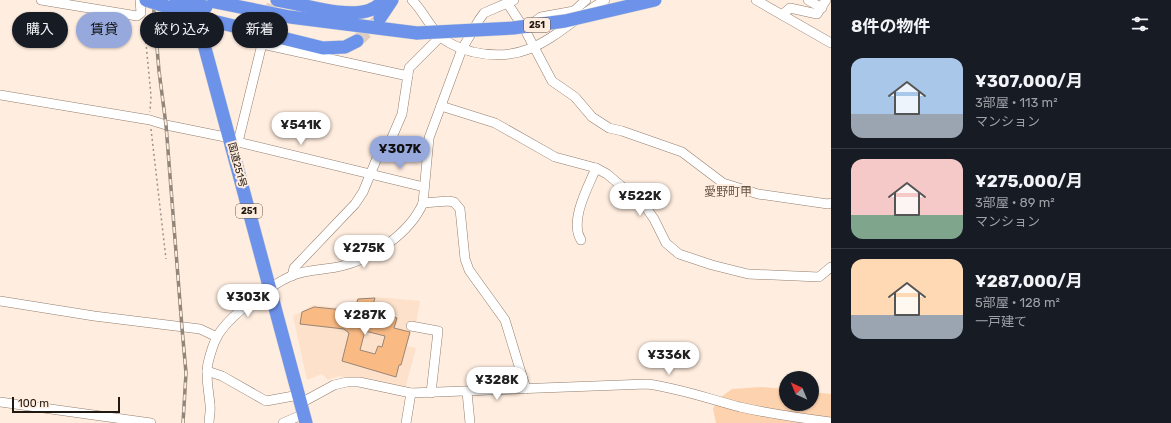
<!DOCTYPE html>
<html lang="ja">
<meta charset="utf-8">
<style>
:root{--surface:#171b24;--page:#242831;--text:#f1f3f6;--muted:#9ea1a6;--line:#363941;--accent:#96a8dc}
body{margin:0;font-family:Rubik,"Noto Sans JP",sans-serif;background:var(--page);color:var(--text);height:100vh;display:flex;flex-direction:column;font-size:15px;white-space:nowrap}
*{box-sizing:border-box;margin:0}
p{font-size:13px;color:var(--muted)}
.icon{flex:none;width:22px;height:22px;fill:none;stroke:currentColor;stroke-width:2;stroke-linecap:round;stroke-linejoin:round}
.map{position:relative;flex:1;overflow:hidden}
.side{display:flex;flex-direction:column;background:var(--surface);width:340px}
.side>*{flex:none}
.banner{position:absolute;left:12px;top:12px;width:380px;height:36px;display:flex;gap:8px}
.needle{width:26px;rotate:316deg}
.controls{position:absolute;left:779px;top:371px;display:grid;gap:8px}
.controls a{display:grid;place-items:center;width:40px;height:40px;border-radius:50%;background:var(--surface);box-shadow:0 1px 3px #0004;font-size:20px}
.scale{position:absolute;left:12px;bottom:10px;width:108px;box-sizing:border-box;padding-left:4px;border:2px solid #201912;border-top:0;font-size:11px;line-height:14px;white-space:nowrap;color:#201912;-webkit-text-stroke:3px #ffeddf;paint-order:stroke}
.price{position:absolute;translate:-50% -34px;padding:0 9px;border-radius:14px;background:#fff;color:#222;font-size:13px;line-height:26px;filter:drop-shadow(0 1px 2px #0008)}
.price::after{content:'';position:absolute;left:50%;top:24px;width:12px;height:9px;margin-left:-6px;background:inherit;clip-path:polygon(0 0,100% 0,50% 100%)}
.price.selected{background:var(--accent);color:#111}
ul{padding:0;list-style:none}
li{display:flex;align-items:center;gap:12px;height:100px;padding:0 20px}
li+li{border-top:1px solid var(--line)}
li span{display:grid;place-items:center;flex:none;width:112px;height:80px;border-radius:12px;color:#555}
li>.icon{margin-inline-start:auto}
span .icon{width:48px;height:48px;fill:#fffc;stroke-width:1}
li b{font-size:17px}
h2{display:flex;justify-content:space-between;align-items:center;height:48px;padding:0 20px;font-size:17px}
.pill{padding:0 14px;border-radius:18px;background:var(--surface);box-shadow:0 1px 3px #0004;font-size:14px;line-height:36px}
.pill.selected{background:var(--accent);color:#111}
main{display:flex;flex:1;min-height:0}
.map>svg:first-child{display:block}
.built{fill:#fde1ca}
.green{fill:#fdd2ae}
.building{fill:#f9ba83;stroke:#998575;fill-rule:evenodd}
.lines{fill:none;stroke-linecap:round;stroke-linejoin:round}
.minor-tunnel{stroke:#decdc0;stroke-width:9;stroke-dasharray:9 4.5;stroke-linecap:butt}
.highway-tunnel{stroke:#decdc0;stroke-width:13;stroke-dasharray:13 6;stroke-linecap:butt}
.minor-casing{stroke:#927e6e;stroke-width:10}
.highway-casing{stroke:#d7d6d4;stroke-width:14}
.path{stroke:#9f9186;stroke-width:1.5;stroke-dasharray:2 3;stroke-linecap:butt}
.minor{stroke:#fff;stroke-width:9}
.highway{stroke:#6d92e9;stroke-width:13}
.rail-casing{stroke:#92867b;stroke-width:3.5}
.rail{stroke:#ffeddf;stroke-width:2;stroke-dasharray:6;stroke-linecap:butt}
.highway-bridge-casing{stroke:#d7d6d4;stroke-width:14;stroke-linecap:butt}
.highway-bridge{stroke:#6d92e9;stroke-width:13}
.labels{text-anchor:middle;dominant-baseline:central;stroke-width:4;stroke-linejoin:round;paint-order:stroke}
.shield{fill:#ffeddf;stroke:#635950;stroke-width:1}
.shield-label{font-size:9px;font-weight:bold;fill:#201912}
.street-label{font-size:10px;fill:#201912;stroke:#ffeddf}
.quarter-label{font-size:12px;fill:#665445;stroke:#ffeddf}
</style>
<main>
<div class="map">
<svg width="831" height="423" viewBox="0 0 831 423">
<rect width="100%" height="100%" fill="#ffeddf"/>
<path class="built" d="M 378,297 L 420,301 L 416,324 L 413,324 L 407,346 L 416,348 L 405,389 L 338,376 L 328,380 L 322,374 L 307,380 L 293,316 L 314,305 L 353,309 L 357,298 Z"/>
<path class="green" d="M 762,387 L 786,389 L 786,404 L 812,404 L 812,392 L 831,394 L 831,423 L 716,423 L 713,409 L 717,400 L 732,389 Z"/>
<path class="building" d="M 375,298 L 371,311 L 397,318 L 394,328 L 410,332 L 401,365 L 399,365 L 396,377 L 342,361 L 349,333 L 344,329 L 300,324 L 302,312 L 314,307 L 354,311 L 358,299 ZM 365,331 L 385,336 L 382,347 L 378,346 L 375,354 L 360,350 Z"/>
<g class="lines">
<path class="minor-tunnel" d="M 263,39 L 272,0"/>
<path class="highway-tunnel" d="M 357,41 L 378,21"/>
<g class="minor-casing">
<g id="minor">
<path d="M 41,0 L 137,16 L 141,13 L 140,0"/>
<path d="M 412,0 C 423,11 429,26 440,36 C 449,45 462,49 473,52 C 534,66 559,27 605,0"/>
<path d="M 756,0 L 831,43"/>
<path d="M 808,0 L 822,8"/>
<path d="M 508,4 L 525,30 L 552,81 L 575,97 L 592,117 L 609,128 L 622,131 L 682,152 L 723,183 L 758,194 L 828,204 L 831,203"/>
<path d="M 782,15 L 790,8 L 817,14 L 826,0"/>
<path d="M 530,25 L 541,17 L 574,11 L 586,0"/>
<path d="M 262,44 L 408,76"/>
<path d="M 0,95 L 150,120 L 166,125 L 230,138"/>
<path d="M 441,106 L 495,123 L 555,157 L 596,168 L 607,174 L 645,206 L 654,219 L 666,243 L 679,254 L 712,265 L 748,274 L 819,277 L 831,267"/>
<path d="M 238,142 L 263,40"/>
<path d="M 231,143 L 238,142 L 424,187"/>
<path d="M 423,203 L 448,201 L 454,202 L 460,209 L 465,259 L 469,270 L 505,320 L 526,389"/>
<path d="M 581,240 C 569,221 588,187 596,168"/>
<path d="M 292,276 L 294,268 L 355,204 L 363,192 L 377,158 L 390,142 L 402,114 L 409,68 L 440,37"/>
<path d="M 0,301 L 94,316 L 200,329 L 217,337"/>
<path d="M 411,326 L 438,331 L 431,393"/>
<path d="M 207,371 L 222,376 L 266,401 L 299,395"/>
<path d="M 467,392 L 470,423"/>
<path d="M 0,402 L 151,423"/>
<path d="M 301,403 L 334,385 L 347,382 L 359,382 L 411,393 L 647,384 C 679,388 709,399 740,407 C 770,414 800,418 831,422"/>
<path d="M 209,423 C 209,417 211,411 210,405 C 209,391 205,376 208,363 C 210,355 213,344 217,337 C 227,317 271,285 291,276 C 306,269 326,270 342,266 C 373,258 410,233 423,203 L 429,138 L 462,49 L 479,20 L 484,13 L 514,0"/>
<path d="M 283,423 L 304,414"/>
<path d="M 406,423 L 411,393"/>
</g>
</g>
<g class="highway-casing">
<g id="highway">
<path d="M 205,0 L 290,17 L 417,33"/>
<path d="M 277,0 C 303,4 345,19 370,10 C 376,8 380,4 385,0"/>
<path d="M 193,8 L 202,37 L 306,423"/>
<path d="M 380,18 L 392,0"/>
<path d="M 205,19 L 323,48 L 345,47 L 357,41"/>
</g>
</g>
<g class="path">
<path d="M 144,22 L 151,96 L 150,112"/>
<path d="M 151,129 L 166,259"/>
</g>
<use href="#minor" class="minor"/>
<use href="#highway" class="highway"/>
<g class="rail-casing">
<path id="rail" d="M 153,0 L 159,71 L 166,125 L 182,328 L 186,373 L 183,423"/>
</g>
<use href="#rail" class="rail"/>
<g class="highway-bridge-casing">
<g id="highway-bridge">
<path d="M 146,0 L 205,19"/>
<path d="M 176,0 L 206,7"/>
<path d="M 417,33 L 513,28 L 565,21 L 655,0"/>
</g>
</g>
<use href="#highway-bridge" class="highway-bridge"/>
</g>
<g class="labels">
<g class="shield">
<rect x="524" y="18" width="26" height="14" rx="3"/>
<rect x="236" y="204" width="26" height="14" rx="3"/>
</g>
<g class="shield-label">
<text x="537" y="25">251</text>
<text x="249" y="211">251</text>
</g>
<g class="street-label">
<text transform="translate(237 165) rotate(75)">国道251号</text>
</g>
<g class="quarter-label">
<text x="728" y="192">愛野町甲</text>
</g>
</g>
</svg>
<div class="controls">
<a><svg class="needle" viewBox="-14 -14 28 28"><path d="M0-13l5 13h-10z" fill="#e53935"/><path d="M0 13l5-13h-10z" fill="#9ea1a6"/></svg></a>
</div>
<div class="scale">100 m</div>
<b class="price" style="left:301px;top:146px">¥541K</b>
<b class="price selected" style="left:400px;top:170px">¥307K</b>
<b class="price" style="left:640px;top:217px">¥522K</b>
<b class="price" style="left:364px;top:269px">¥275K</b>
<b class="price" style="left:248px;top:318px">¥303K</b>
<b class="price" style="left:365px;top:336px">¥287K</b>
<b class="price" style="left:669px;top:376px">¥336K</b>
<b class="price" style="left:497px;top:401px">¥328K</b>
<div class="banner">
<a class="pill">購入</a>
<a class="pill selected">賃貸</a>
<a class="pill">絞り込み</a>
<a class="pill">新着</a>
</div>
</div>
<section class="side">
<h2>8件の物件<svg class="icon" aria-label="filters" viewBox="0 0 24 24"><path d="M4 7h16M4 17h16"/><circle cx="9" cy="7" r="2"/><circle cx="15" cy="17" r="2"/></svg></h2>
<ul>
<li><span style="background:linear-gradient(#a9c7e8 70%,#9aa5b1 0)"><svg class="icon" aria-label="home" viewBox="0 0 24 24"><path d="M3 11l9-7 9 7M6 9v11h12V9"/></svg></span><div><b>¥307,000/月</b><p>3部屋 · 113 m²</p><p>マンション</p></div></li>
<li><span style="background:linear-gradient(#f6c9c9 70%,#7fa58c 0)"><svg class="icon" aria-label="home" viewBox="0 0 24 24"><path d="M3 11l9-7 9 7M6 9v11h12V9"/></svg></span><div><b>¥275,000/月</b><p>3部屋 · 89 m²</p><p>マンション</p></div></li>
<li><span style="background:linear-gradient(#ffd9b3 70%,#9aa5b1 0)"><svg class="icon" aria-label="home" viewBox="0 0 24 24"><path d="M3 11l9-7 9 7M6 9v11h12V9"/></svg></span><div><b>¥287,000/月</b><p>5部屋 · 128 m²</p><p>一戸建て</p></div></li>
</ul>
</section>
</main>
